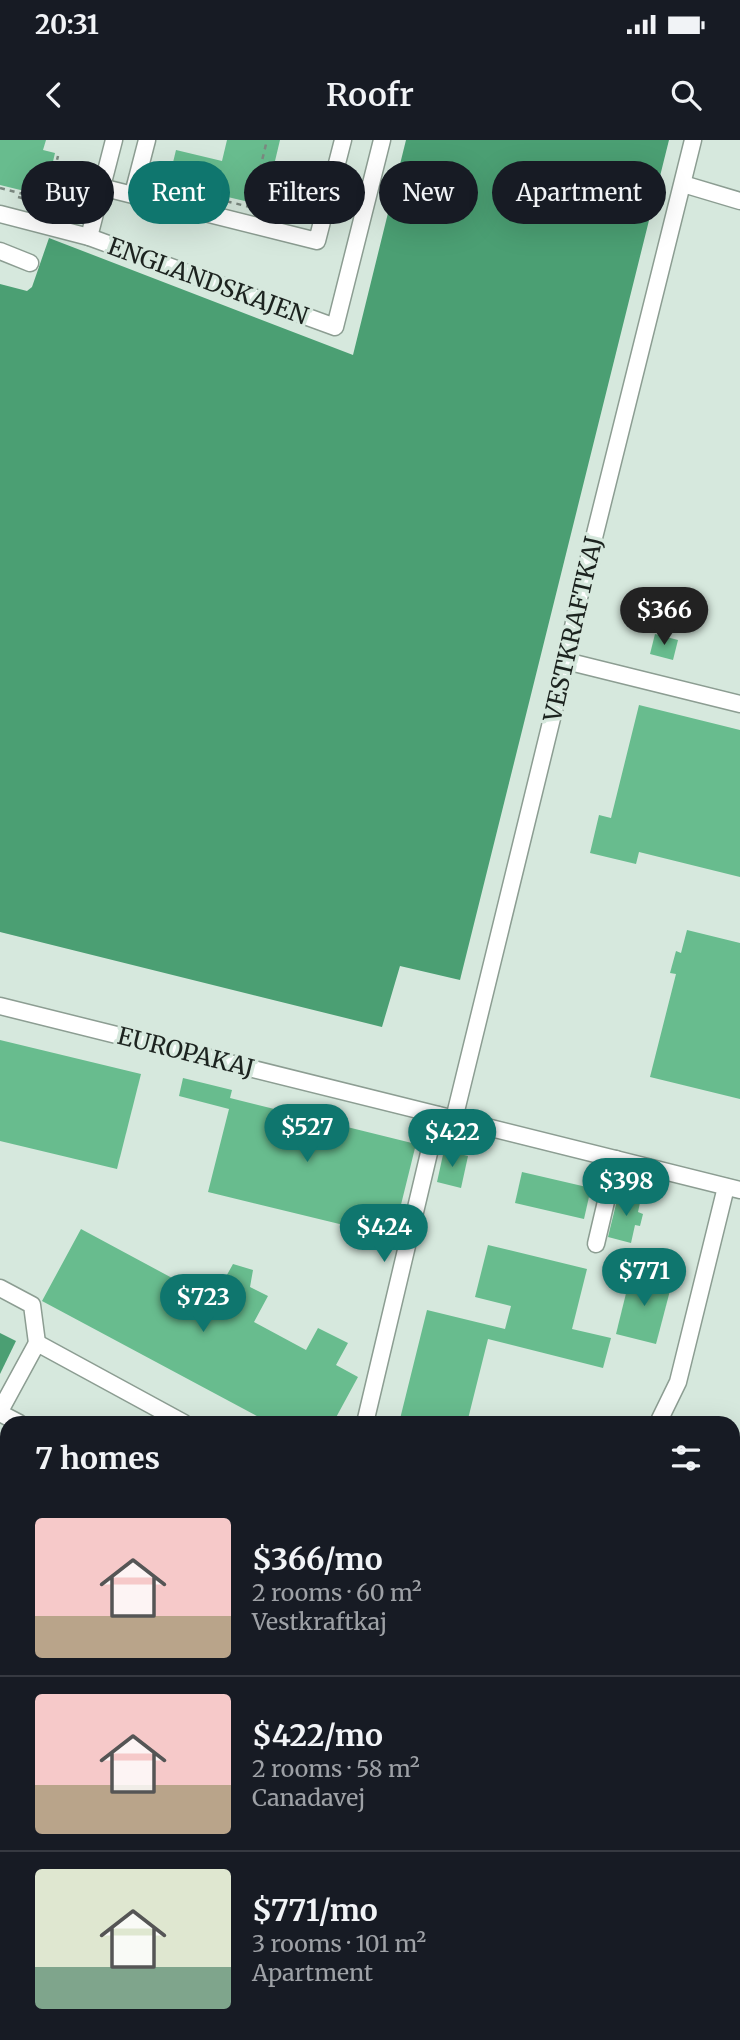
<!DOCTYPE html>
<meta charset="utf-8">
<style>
:root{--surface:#171b24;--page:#242831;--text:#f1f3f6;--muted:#9ea1a6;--line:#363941;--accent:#0f766e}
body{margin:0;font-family:Merriweather,serif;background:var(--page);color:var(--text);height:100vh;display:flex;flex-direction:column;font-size:26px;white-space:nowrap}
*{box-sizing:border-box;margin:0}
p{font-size:23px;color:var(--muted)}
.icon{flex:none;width:38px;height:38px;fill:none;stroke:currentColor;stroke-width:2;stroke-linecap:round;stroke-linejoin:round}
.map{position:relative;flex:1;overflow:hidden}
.details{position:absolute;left:0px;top:1276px;width:740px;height:625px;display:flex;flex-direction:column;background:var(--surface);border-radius:21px 21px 0 0;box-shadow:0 7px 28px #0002}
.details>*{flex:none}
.banner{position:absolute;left:21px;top:21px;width:698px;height:63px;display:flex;gap:14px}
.price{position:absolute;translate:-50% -60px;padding:0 16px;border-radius:24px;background:var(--accent);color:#fff;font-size:23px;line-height:46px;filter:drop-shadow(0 2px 4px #0008)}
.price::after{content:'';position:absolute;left:50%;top:42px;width:21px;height:16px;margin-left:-10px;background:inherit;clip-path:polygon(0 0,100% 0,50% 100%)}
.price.selected{background:#222;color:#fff}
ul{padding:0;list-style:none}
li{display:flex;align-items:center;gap:21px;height:175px;padding:0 35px}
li+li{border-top:2px solid var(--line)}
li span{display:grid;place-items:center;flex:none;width:196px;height:140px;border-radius:7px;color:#555}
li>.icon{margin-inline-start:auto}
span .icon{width:84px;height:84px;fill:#fffc;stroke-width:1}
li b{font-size:30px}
h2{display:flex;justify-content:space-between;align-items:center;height:84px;padding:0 35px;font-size:30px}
.tag{padding:0 24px;border-radius:32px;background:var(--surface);box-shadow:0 7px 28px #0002;font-size:24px;line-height:63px}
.tag.selected{background:var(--accent);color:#fff}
.status{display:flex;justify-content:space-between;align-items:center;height:49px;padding:0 35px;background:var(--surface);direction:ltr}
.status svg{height:19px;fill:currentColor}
header{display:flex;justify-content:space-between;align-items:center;height:91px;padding:0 35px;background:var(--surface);font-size:32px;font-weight:600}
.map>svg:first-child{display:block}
.water{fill:#4b9f73}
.building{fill:#68bc8e}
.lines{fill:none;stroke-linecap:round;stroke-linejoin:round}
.minor-casing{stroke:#8c9d92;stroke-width:19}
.path{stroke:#7c8981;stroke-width:2.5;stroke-dasharray:5 5;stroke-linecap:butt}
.minor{stroke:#fff;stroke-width:16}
.labels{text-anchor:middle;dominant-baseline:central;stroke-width:7;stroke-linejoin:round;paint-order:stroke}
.street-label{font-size:24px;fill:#1c231f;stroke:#d6e8dd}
</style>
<div class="status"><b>20:31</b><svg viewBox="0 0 49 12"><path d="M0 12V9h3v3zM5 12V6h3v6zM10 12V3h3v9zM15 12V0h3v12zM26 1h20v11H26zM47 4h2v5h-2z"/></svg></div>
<header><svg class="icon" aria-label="back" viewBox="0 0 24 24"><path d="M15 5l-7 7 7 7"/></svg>Roofr<svg class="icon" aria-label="search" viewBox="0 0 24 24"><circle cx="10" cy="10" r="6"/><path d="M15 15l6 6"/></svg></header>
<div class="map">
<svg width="740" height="1900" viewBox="0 0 740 1900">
<rect width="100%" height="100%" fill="#d6e8dd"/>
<g class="water">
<path d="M 406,0 L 669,0 L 460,840 L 400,826 L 382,887 L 0,792 L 0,144 L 27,151 L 32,147 L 49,98 L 353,215 Z"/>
<path d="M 0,1193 L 16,1201 L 0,1234 Z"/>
<path d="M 0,1331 L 7,1334 L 7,1894 L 733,1894 L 733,1752 L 740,1755 L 740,1900 L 0,1900 Z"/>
</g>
<g class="building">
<path d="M 0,0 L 46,0 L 43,10 L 55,13 L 45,56 L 0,45 Z"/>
<path d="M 227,0 L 280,0 L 265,63 L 250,60 L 249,62 L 168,43 L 176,10 L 222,21 Z"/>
<path d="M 655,494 L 678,500 L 673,520 L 650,514 Z"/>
<path d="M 639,565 L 740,590 L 740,737 L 639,712 L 636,724 L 590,713 L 599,675 L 611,678 Z"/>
<path d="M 687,790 L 740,803 L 740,959 L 650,937 L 676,834 L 670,833 L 676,811 L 681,813 Z"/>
<path d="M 0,900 L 141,934 L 117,1029 L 0,1001 Z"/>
<path d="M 183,938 L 232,950 L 230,958 L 416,1004 L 393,1097 L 208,1052 L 229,969 L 179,956 Z"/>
<path d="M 444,1010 L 468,1016 L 461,1048 L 437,1042 Z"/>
<path d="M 522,1032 L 591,1048 L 584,1079 L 515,1063 Z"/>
<path d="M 619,1052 L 641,1058 L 638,1072 L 643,1074 L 640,1086 L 635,1085 L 631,1103 L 608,1097 Z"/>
<path d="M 81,1089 L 213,1160 L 233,1124 L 253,1130 L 250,1147 L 268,1156 L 254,1182 L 306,1210 L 318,1188 L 348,1203 L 336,1225 L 358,1237 L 333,1283 L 270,1283 L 42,1161 Z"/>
<path d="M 488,1105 L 587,1129 L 572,1189 L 611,1198 L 603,1228 L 488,1199 L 467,1283 L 399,1283 L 427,1170 L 505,1189 L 511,1166 L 475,1157 Z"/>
<path d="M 631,1133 L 672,1143 L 656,1204 L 616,1194 Z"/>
</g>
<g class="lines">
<g class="minor-casing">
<g id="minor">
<path d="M 683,44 L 740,61"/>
<path d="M 101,47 L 317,101 L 343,0"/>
<path d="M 133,54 L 147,0"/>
<path d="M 0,74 L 89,97 L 335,187 L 382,0"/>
<path d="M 89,97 L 114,0"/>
<path d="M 0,111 L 30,123"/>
<path d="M 566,521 L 740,564"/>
<path d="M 0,866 L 740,1050"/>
<path d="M 454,979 L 566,521 L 579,458 L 693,0"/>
<path d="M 596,1104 L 616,1019"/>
<path d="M 0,1148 L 32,1165 L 37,1203"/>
<path d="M 0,1271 L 37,1203 L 184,1283"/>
<path d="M 0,1273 L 19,1283"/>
<path d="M 365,1283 L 438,975"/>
<path d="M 658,1283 L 678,1242 L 726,1047"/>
<path d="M 733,1489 L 740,1462"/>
<path d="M 733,1581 L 740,1584"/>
<path d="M 733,1719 L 740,1722"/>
</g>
</g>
<g class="path">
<path d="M 149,42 L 262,70"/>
<path d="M 0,48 L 47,60 L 58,16"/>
<path d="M 18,57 L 46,64 L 47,60"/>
<path d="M 262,70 L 263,66 L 252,62 L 267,0"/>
</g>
<use href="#minor" class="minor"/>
</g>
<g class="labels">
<g class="street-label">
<text transform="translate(208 141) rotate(20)">ENGLANDSKAJEN</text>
<text transform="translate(573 489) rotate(-77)">VESTKRAFTKAJ</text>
<text transform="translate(186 912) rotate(14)">EUROPAKAJ</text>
</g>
</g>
</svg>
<b class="price selected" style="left:664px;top:507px">$366</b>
<b class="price" style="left:307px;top:1024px">$527</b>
<b class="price" style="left:452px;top:1029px">$422</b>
<b class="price" style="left:626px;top:1078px">$398</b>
<b class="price" style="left:384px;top:1124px">$424</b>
<b class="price" style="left:644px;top:1168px">$771</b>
<b class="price" style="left:203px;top:1194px">$723</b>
<div class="banner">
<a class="tag">Buy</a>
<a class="tag selected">Rent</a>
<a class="tag">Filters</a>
<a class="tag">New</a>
<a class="tag">Apartment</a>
</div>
<section class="details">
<h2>7 homes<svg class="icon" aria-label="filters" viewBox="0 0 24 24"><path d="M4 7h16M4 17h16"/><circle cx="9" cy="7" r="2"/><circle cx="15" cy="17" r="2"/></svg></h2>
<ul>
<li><span style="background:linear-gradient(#f6c9c9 70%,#b9a48a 0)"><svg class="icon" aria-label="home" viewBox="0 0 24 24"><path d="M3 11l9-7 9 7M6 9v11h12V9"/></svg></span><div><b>$366/mo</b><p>2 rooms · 60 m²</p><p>Vestkraftkaj</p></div></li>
<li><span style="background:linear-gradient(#f6c9c9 65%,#b9a48a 0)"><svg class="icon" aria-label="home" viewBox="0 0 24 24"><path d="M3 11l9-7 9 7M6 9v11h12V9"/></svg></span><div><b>$422/mo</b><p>2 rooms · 58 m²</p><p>Canadavej</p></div></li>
<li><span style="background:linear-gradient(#dfe7d0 70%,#7fa58c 0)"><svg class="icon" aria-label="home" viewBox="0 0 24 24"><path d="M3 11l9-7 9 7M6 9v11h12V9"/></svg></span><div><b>$771/mo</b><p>3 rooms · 101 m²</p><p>Apartment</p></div></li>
</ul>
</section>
</div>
